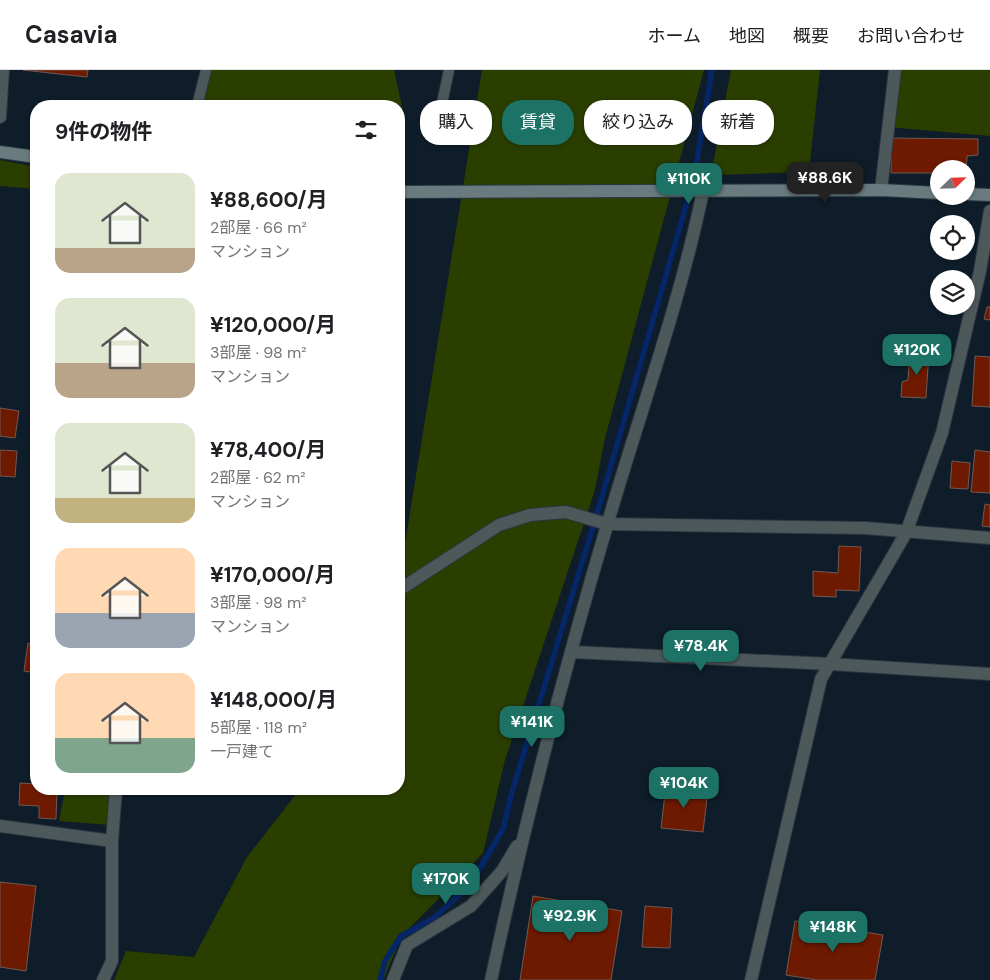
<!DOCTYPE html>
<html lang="ja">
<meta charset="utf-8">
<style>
:root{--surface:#fff;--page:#f2f2f2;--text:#202124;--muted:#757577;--line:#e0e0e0;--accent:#1c7264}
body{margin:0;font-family:"DM Sans","Noto Sans JP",sans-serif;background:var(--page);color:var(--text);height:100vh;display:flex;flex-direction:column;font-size:19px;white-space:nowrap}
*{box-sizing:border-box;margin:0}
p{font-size:16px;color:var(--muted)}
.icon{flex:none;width:28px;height:28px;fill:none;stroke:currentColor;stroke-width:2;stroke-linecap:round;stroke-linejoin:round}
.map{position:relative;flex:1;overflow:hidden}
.details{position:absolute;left:30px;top:30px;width:375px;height:695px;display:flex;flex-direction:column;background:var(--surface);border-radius:20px;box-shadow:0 1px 4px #0004}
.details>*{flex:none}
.hud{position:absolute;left:420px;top:30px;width:475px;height:45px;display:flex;gap:10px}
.needle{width:32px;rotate:67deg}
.fabs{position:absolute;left:930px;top:90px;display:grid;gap:10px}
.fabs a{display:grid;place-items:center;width:45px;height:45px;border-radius:50%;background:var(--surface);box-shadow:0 1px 4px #0004;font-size:25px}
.price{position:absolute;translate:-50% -42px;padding:0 11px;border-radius:10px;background:var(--accent);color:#fff;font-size:16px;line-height:32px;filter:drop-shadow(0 1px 2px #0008)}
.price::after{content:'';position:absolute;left:50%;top:30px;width:15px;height:11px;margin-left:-8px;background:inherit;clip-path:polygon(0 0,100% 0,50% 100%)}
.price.active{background:#222;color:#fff}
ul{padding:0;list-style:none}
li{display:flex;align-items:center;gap:15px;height:125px;padding:0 25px}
li span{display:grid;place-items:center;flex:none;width:140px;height:100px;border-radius:15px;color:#555}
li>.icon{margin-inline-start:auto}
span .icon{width:60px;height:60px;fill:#fffc;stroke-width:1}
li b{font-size:21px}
h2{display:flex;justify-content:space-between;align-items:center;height:60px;padding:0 25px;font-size:21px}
.tag{padding:0 18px;border-radius:20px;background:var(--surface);box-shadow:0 1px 4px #0004;font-size:18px;line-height:45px}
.tag.active{background:var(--accent);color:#fff}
header{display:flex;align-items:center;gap:30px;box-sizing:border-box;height:70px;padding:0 25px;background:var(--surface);border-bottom:1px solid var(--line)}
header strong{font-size:24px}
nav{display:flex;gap:28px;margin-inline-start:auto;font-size:18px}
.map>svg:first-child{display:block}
.green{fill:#2a3e00}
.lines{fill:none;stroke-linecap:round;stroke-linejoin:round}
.stream{stroke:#052668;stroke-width:5.5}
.building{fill:#6e1a00;stroke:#705a53}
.lane-casing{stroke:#293742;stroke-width:12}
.street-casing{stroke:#293742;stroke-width:14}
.secondary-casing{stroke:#293742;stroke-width:14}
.lane{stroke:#4d585a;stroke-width:10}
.street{stroke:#4d585a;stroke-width:12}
.secondary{stroke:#697b7f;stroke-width:12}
</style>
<header>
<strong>Casavia</strong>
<nav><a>ホーム</a><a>地図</a><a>概要</a><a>お問い合わせ</a></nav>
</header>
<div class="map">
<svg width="990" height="910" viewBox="0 0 990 910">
<rect width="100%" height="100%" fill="#0e1d29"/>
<g class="green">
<path d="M 204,0 L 394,0 L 405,50 L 399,66 L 399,36 L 192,36 Z"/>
<path d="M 482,0 L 704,0 L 605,368 L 595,420 L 505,690 L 483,783 L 402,866 L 383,910 L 114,910 L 126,881 L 194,887 L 247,787 L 300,719 L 399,719 L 399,510 Z"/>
<path d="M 731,0 L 820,0 L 809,102 L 711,105 Z"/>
<path d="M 899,0 L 990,0 L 990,66 L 888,57 Z"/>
<path d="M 0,90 L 36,97 L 36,119 L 0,116 Z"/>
<path d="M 83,719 L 113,719 L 110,755 L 59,751 L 64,725 L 83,722 Z"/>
</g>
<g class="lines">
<path class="stream" d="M 380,910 L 385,891 L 401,866 L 434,848 L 470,815 L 503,759 L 512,722 L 599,437 L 694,108 L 712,0"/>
</g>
<g class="building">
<path d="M 23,0 L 88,0 L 87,7 Z"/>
<path d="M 892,68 L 978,69 L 978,85 L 967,86 L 966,101 L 966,99 L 939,99 L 939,103 L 891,103 Z"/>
<path d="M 987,237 L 990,237 L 990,250 L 984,249 Z"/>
<path d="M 910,281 L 929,282 L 926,328 L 901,327 L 902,312 L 908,310 Z"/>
<path d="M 975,286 L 990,287 L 990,337 L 972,336 Z"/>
<path d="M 0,338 L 19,341 L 15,368 L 0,366 Z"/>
<path d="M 0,380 L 17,381 L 15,407 L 0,406 Z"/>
<path d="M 975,380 L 990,382 L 990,423 L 971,422 Z"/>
<path d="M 952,391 L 970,393 L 968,419 L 950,418 Z"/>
<path d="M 985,434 L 990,435 L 990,457 L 982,456 Z"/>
<path d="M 839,476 L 861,477 L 859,521 L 836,520 L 836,527 L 813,526 L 813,501 L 838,503 Z"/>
<path d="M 28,573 L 36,575 L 36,632 L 31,631 L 36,603 L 24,601 Z"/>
<path d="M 20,713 L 36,714 L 36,719 L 57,719 L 56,749 L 39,748 L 39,736 L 19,735 Z"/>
<path d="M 666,715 L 708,720 L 703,762 L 661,758 Z"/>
<path d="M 0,812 L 36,816 L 26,901 L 0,897 Z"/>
<path d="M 533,826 L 622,841 L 611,910 L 520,910 Z"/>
<path d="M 645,836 L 672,838 L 670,878 L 642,877 Z"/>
<path d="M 795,851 L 883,865 L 875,910 L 817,910 L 786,905 Z"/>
</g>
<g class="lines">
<g class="lane-casing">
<g id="lane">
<path d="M 197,36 L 206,0"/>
<path d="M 436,62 L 449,0"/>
</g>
</g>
<g class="street-casing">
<g id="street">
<path d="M 0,47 L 3,0"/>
<path d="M 881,120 L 895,0"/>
<path d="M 399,520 L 499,455 L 530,445 L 566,442 L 607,454 L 865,458 L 990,468"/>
<path d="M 572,582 L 830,594 L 990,604"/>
<path d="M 0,756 L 112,771"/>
<path d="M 103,910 L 112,891 L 112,771 L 116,719"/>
<path d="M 393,910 L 407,875 L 471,836 L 502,801 L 517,776"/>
<path d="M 491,910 C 524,756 563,603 608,452 C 640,342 680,233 703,121"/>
<path d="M 751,910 L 821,609 L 906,463 L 942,363 L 980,201 L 990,141"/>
</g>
</g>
<g class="secondary-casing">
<g id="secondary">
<path d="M 0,82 L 36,87"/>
<path d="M 399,122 L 881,120 L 939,123"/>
<path d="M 966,124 L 990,125"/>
</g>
</g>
<use href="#lane" class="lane"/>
<use href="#street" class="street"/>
<use href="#secondary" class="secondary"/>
</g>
</svg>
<div class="fabs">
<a><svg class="needle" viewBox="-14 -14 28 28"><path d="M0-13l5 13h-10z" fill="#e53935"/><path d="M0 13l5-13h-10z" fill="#757577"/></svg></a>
<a><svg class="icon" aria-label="locate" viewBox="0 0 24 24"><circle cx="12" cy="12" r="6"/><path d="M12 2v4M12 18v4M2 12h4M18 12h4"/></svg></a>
<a><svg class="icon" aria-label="layers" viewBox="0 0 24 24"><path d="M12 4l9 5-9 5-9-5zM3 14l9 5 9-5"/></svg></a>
</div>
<b class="price active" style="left:825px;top:134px">¥88.6K</b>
<b class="price" style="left:689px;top:135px">¥110K</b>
<b class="price" style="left:917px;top:306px">¥120K</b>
<b class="price" style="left:701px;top:602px">¥78.4K</b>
<b class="price" style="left:532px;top:678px">¥141K</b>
<b class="price" style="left:684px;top:739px">¥104K</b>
<b class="price" style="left:446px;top:835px">¥170K</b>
<b class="price" style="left:570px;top:872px">¥92.9K</b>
<b class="price" style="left:833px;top:883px">¥148K</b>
<div class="hud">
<a class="tag">購入</a>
<a class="tag active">賃貸</a>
<a class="tag">絞り込み</a>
<a class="tag">新着</a>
</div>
<section class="details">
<h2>9件の物件<svg class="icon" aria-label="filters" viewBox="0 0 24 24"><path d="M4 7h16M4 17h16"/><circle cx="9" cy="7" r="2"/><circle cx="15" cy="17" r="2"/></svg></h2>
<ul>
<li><span style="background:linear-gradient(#dfe7d0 75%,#b9a48a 0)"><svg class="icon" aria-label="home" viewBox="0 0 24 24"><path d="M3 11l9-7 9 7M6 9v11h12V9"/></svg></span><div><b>¥88,600/月</b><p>2部屋 · 66 m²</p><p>マンション</p></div></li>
<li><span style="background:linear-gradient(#dfe7d0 65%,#b9a48a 0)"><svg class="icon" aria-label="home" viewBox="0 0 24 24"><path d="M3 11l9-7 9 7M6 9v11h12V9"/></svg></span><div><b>¥120,000/月</b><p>3部屋 · 98 m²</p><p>マンション</p></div></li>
<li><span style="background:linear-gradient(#dfe7d0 75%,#c2b280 0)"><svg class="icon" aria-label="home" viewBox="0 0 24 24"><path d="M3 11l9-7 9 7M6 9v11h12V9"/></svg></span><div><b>¥78,400/月</b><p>2部屋 · 62 m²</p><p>マンション</p></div></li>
<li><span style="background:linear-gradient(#ffd9b3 65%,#9aa5b1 0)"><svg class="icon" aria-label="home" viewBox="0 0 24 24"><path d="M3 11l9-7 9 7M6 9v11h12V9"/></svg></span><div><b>¥170,000/月</b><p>3部屋 · 98 m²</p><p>マンション</p></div></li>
<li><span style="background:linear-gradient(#ffd9b3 65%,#7fa58c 0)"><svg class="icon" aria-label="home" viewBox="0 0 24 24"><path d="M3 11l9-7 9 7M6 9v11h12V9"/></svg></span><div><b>¥148,000/月</b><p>5部屋 · 118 m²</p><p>一戸建て</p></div></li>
</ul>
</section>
</div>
